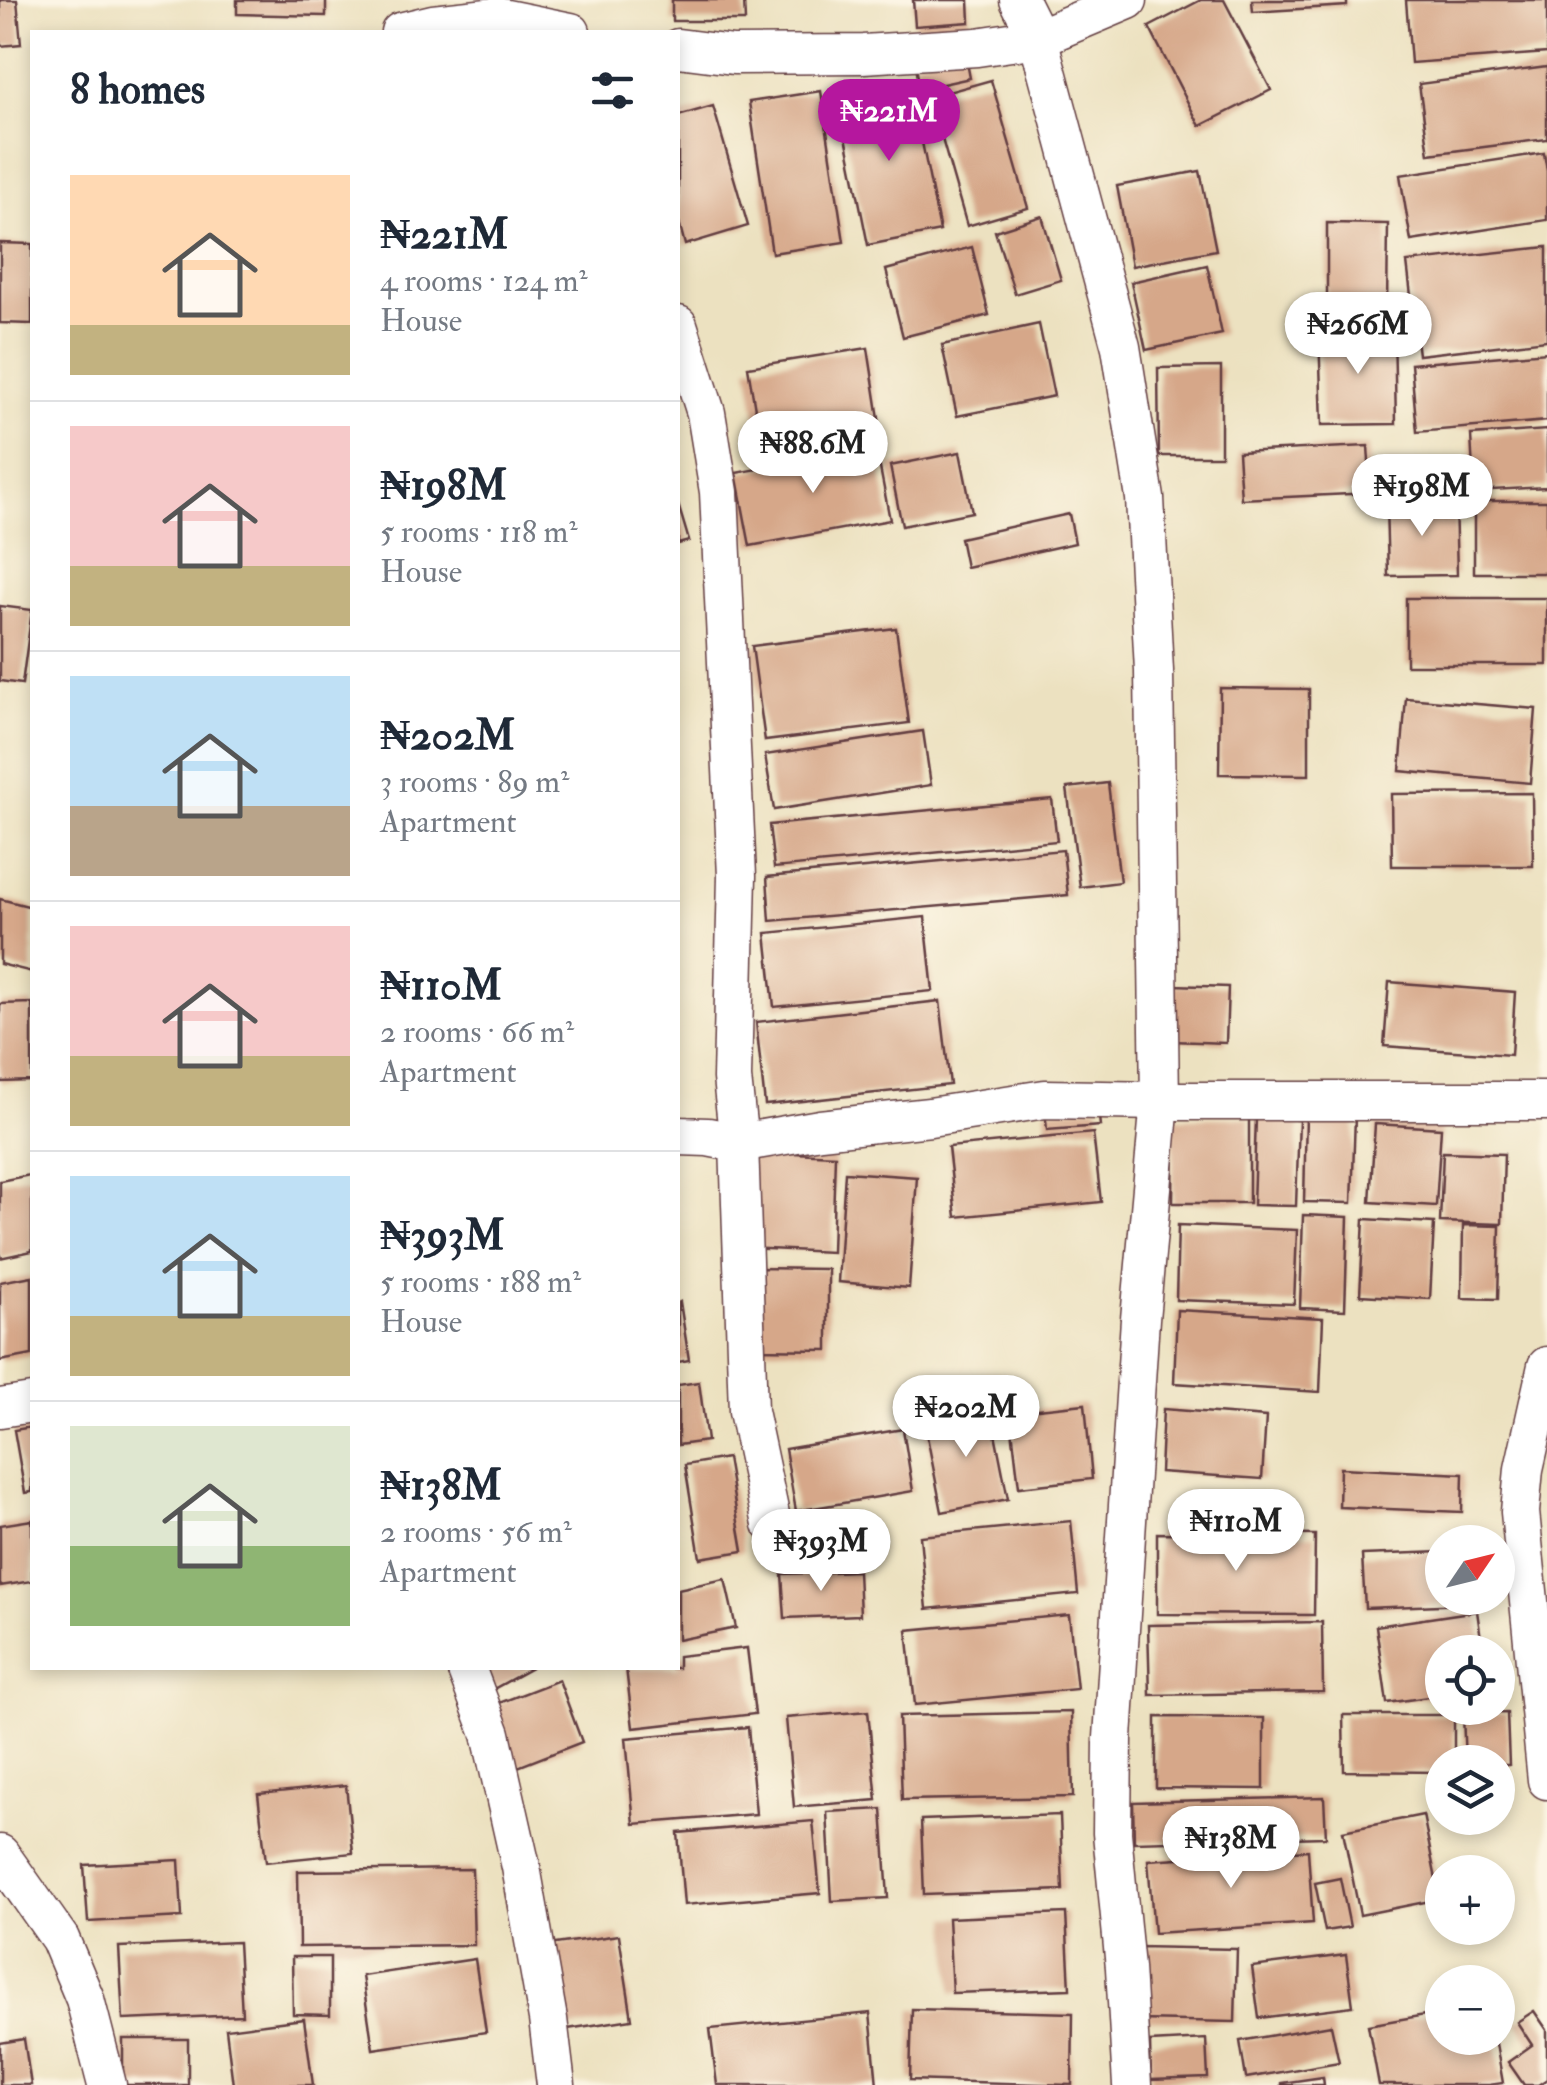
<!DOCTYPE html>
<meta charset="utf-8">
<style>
:root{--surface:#fff;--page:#f2f2f3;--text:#1f2937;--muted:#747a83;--line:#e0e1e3;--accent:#b5179e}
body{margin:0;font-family:"IM FELL Double Pica",serif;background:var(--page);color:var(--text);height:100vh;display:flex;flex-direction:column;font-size:38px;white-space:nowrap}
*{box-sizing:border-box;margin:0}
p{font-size:32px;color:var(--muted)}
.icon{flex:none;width:55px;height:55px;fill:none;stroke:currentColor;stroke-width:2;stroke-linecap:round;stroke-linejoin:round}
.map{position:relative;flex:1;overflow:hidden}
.sheet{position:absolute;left:30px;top:30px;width:650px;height:1640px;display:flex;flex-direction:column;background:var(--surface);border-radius:0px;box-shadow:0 5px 15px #0003}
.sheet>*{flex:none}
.needle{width:65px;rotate:55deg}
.fabs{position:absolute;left:1425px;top:1525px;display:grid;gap:20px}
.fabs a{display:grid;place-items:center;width:90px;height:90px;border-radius:50%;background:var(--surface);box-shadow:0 5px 15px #0003;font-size:50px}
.price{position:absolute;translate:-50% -85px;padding:0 22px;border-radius:35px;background:#fff;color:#222;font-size:32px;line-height:65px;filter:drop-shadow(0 2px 5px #0008)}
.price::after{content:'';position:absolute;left:50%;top:60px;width:30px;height:22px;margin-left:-15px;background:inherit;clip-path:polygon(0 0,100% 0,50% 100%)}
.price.on{background:var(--accent);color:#fff}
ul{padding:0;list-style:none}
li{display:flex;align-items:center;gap:30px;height:250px;padding:0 40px}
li+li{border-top:2px solid var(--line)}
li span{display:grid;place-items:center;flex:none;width:280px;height:200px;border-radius:0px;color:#555}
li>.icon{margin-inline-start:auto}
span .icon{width:120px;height:120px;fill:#fffc;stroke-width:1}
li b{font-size:42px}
h2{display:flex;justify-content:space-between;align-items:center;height:120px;padding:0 40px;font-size:42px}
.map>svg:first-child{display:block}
.building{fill:#d6a789}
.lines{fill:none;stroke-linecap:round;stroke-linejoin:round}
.minor-casing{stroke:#623c41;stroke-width:41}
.minor{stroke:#fff;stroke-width:38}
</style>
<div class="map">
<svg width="1547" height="2085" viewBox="0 0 1547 2085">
<rect width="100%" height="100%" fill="#fcf5e5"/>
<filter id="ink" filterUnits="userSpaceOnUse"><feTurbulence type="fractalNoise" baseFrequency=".01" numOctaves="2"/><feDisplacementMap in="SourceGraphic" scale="20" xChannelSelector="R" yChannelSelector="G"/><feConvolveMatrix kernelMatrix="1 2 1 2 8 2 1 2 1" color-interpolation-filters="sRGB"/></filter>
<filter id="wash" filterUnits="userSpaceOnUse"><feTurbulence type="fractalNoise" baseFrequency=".0048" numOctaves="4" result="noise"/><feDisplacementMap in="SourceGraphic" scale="40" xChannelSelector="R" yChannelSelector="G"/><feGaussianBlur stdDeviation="2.25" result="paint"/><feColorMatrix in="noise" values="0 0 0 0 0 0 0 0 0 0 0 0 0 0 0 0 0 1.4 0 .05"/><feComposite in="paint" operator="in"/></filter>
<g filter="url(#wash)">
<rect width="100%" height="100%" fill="#ece1c0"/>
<g id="blocks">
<g class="building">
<path d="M 0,0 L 17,0 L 21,44 L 0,46 Z"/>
<path d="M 237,0 L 326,0 L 326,16 L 237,14 Z"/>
<path d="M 672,0 L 744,0 L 745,21 L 672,21 Z"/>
<path d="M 913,0 L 969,0 L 970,22 L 915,26 Z"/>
<path d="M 1201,0 L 1224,0 L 1271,90 L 1200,126 L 1149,27 Z"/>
<path d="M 1252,0 L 1347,0 L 1347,6 L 1253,12 Z"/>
<path d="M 1406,0 L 1547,0 L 1547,53 L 1411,63 Z"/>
<path d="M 965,52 L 970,78 L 920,89 L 915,61 Z"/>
<path d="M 1547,67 L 1547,139 L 1429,154 L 1419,84 Z"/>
<path d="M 991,80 L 1028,208 L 967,226 L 930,97 Z"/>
<path d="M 910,83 L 940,231 L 868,245 L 838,97 Z"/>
<path d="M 821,91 L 844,242 L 772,253 L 749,102 Z"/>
<path d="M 713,106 L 748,226 L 685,245 L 678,218 L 678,116 Z"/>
<path d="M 1544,153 L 1547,171 L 1547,220 L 1411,241 L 1400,175 Z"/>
<path d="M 1200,171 L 1216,250 L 1132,266 L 1117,186 Z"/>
<path d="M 1042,216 L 1061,280 L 1015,294 L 995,231 Z"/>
<path d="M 1327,223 L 1388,224 L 1387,309 L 1327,307 Z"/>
<path d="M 0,243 L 32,244 L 32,324 L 0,323 Z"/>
<path d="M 972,247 L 989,315 L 903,337 L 886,270 Z"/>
<path d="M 1547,247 L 1547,340 L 1418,355 L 1407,262 Z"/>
<path d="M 1207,265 L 1222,334 L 1146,350 L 1131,282 Z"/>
<path d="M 1039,324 L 1054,396 L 957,416 L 942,345 Z"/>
<path d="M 1394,329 L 1396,424 L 1322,425 L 1319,331 Z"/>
<path d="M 868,348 L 880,425 L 761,445 L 748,367 Z"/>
<path d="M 1547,352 L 1547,421 L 1417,432 L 1411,364 Z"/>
<path d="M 1221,367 L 1221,456 L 1159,456 L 1158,368 Z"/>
<path d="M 1547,430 L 1547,487 L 1474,491 L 1471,435 Z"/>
<path d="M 1368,446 L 1371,493 L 1241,499 L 1238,452 Z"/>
<path d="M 876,447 L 890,520 L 750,546 L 736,473 Z"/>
<path d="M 960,452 L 972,512 L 902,526 L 890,466 Z"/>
<path d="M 1455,501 L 1457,575 L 1388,576 L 1386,503 Z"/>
<rect x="1474" y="501" width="73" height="72"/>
<path d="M 678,504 L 689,541 L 678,544 Z"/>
<path d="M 1069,514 L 1075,543 L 966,567 L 960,538 Z"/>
<rect x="1406" y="598" width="141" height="67"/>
<path d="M 0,606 L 32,610 L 22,684 L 0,681 Z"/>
<path d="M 896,628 L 909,723 L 765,741 L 752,646 Z"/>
<path d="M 1220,688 L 1309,689 L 1309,775 L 1219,774 Z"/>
<path d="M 1406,698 L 1536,709 L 1530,783 L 1400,771 Z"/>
<path d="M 923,731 L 931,785 L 774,810 L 765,755 Z"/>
<path d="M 1108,783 L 1120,882 L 1080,887 L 1067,788 Z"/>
<path d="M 1532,793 L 1533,866 L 1392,866 L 1391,794 Z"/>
<path d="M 1052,799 L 1057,841 L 774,868 L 769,825 Z"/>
<path d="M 1063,850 L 1068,895 L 770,921 L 767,877 Z"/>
<path d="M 0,899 L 32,907 L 32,972 L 0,964 Z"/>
<path d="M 925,917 L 933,991 L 774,1007 L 766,933 Z"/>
<path d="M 1389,982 L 1515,992 L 1511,1055 L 1384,1046 Z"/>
<path d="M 1174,985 L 1228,987 L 1226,1043 L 1172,1041 Z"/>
<path d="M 940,1001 L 950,1085 L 765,1105 L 756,1022 Z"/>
<path d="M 32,1003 L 32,1081 L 0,1082 L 0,1004 Z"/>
<path d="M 1098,1107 L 1100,1126 L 1047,1130 L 1045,1110 Z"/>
<path d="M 1306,1114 L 1355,1116 L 1352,1203 L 1304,1202 Z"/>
<path d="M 1174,1118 L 1249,1118 L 1249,1203 L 1173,1203 Z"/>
<path d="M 1256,1118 L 1299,1120 L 1296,1206 L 1253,1205 Z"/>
<path d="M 1375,1124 L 1441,1128 L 1436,1206 L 1370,1202 Z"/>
<path d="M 1093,1133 L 1101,1202 L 956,1217 L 948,1147 Z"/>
<path d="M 749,1151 L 835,1155 L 832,1252 L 746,1248 Z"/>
<path d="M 1443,1152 L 1504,1154 L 1502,1224 L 1440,1222 Z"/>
<path d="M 845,1172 L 917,1177 L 909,1288 L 838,1282 Z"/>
<path d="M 30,1175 L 32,1185 L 32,1251 L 0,1258 L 0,1181 Z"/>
<path d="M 1303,1215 L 1348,1217 L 1345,1310 L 1300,1308 Z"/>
<path d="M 1364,1219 L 1434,1223 L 1430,1299 L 1360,1295 Z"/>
<path d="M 1178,1225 L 1297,1230 L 1294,1304 L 1176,1300 Z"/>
<path d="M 1463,1225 L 1500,1226 L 1498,1299 L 1462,1298 Z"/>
<path d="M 752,1268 L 828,1269 L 828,1350 L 753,1349 Z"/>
<path d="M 32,1276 L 32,1355 L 0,1361 L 0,1282 Z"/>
<path d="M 680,1302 L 689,1360 L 678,1362 L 678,1303 Z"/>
<path d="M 1177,1310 L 1323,1318 L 1320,1392 L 1174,1383 Z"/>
<path d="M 699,1382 L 707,1441 L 678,1445 L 678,1385 Z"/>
<path d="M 1085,1404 L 1092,1479 L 1019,1487 L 1010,1412 Z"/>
<path d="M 990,1408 L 1008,1499 L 942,1512 L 924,1421 Z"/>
<path d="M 1163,1409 L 1266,1417 L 1262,1479 L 1160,1472 Z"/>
<path d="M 32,1427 L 32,1492 L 25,1493 L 14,1430 Z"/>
<path d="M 903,1429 L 913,1491 L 796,1511 L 785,1449 Z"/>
<path d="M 727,1458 L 743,1551 L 700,1558 L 685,1465 Z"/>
<path d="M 1340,1468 L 1463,1474 L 1462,1512 L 1339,1507 Z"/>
<path d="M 32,1520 L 32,1581 L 0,1586 L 0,1525 Z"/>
<path d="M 1071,1521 L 1078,1594 L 927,1609 L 920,1536 Z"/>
<path d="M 1157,1533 L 1315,1535 L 1314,1615 L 1157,1614 Z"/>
<path d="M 1442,1552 L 1442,1598 L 1491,1598 L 1491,1603 L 1365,1608 L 1362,1555 Z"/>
<path d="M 858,1571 L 860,1615 L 785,1618 L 782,1574 Z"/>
<path d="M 725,1579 L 736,1628 L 678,1640 L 678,1589 Z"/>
<path d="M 1477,1611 L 1483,1652 L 1442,1652 L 1442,1695 L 1387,1703 L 1376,1626 Z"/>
<path d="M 1069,1615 L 1077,1689 L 915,1705 L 907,1630 Z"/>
<path d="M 1322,1622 L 1323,1692 L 1150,1695 L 1148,1625 Z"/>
<path d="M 747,1648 L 755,1714 L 633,1728 L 626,1668 L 678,1668 L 678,1656 Z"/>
<path d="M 472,1668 L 532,1668 L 486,1693 Z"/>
<path d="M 559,1680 L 582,1742 L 518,1767 L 494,1705 Z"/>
<path d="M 868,1711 L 877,1800 L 794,1807 L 786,1718 Z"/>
<path d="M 1071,1712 L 1073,1797 L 902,1800 L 899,1716 Z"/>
<path d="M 1507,1713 L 1509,1765 L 1498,1765 L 1498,1762 L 1465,1762 L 1463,1714 Z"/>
<path d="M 1343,1715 L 1454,1715 L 1454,1762 L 1442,1762 L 1442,1772 L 1344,1771 Z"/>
<path d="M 1156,1717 L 1264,1718 L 1264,1789 L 1156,1788 Z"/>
<path d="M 748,1727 L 756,1814 L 634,1824 L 626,1738 Z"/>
<path d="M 346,1785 L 353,1853 L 266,1862 L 258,1794 Z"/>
<path d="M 1324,1797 L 1326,1837 L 1134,1842 L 1133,1802 Z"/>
<path d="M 882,1809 L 888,1898 L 832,1901 L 827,1812 Z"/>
<path d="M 1060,1815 L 1063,1890 L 924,1895 L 921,1820 Z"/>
<path d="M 1423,1815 L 1440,1899 L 1360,1915 L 1343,1831 Z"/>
<path d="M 813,1821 L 820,1893 L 684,1905 L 678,1833 Z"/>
<path d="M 1308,1850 L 1313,1923 L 1154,1933 L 1148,1860 Z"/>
<path d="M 179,1860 L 182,1917 L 88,1922 L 84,1865 Z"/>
<path d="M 472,1869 L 474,1945 L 299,1947 L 298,1871 Z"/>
<path d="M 1340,1878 L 1350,1927 L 1325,1931 L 1315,1883 Z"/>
<path d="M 1066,1913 L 1070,1989 L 952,1993 L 948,1918 Z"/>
<path d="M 619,1935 L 632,2019 L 561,2030 L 548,1945 Z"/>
<path d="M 238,1942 L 242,2015 L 123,2020 L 119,1947 Z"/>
<path d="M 1138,1947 L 1237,1949 L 1235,2022 L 1138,2020 Z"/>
<path d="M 1346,1955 L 1353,2006 L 1259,2018 L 1252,1967 Z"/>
<path d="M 292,1957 L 330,1957 L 330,2015 L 293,2014 Z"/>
<path d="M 475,1959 L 486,2032 L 373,2049 L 362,1976 Z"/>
<path d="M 912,2009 L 1073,2013 L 1072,2085 L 910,2080 Z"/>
<path d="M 1534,2011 L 1547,2030 L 1547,2079 L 1538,2085 L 1524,2085 L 1508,2062 L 1532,2045 L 1517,2022 Z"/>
<path d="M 1442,2012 L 1442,2038 L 1495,2038 L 1503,2083 L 1489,2085 L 1379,2085 L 1368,2025 Z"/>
<path d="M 870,2013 L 877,2085 L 717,2085 L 710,2029 Z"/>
<path d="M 304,2019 L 313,2085 L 233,2085 L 226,2029 Z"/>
<path d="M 1331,2025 L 1339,2062 L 1246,2078 L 1240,2041 Z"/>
<path d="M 24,2039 L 31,2085 L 0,2085 L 0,2043 Z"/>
<rect x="123" y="2039" width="65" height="46"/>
<path d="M 1206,2039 L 1208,2078 L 1151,2080 L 1150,2042 Z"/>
<path d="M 1323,2077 L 1324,2085 L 1281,2085 L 1281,2083 Z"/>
</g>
</g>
</g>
<g filter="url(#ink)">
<use href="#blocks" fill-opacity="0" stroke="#623c41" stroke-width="2.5"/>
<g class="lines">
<g class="minor-casing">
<g id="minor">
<path d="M 1019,0 L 1038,38 L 1121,347 L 1145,498 L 1154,671 L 1160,1101 L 1140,1319 L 1113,1738 L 1112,1833 L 1125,1968 L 1132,2085"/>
<path d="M 400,32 L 433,24 L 497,17 L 571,32"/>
<path d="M 678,48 L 733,55 L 863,54 L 977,47 L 1038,38 L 1128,0"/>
<path d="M 678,325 L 706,413 L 719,492 L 737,876 L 732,1078 L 739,1143 L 748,1411 L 772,1524"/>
<path d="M 678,1136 L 708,1137 L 739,1143 L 820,1129 L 930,1117 L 1045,1099 L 1160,1101 L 1547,1101"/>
<path d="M 1547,1366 L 1524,1469 L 1520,1512 L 1547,1780"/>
<path d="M 0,1408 L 32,1403"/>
<path d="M 466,1668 L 491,1734 L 521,1867 L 548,2019 L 556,2085"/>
<path d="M 0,1854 L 60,1939 L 85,1999 L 107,2085"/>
</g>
</g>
<use href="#minor" class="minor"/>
</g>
</g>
</svg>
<div class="fabs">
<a><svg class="needle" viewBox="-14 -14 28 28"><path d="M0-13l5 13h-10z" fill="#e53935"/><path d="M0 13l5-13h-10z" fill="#747a83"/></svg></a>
<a><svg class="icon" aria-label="locate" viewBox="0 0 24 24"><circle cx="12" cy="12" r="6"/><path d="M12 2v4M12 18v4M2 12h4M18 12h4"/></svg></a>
<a><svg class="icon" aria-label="layers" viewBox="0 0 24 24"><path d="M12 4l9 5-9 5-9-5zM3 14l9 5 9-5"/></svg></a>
<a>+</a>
<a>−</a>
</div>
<b class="price on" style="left:889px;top:164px">₦221M</b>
<b class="price" style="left:1358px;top:377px">₦266M</b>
<b class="price" style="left:813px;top:496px">₦88.6M</b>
<b class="price" style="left:1422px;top:539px">₦198M</b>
<b class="price" style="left:966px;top:1460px">₦202M</b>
<b class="price" style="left:1236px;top:1574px">₦110M</b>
<b class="price" style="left:821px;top:1594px">₦393M</b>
<b class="price" style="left:1231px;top:1891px">₦138M</b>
<section class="sheet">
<h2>8 homes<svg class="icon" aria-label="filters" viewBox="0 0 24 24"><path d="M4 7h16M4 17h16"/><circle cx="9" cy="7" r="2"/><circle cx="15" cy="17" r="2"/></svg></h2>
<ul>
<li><span style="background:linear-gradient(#ffd9b3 75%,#c2b280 0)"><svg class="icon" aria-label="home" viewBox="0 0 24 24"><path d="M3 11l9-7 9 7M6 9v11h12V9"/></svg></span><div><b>₦221M</b><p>4 rooms · 124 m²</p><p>House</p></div></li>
<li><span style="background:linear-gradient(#f6c9c9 70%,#c2b280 0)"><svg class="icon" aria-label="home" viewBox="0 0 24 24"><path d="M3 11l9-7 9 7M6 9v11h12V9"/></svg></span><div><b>₦198M</b><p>5 rooms · 118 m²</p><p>House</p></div></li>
<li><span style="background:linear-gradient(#bfe0f5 65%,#b9a48a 0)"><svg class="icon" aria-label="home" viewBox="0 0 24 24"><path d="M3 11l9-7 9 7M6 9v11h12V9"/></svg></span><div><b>₦202M</b><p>3 rooms · 89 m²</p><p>Apartment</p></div></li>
<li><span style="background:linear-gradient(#f6c9c9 65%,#c2b280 0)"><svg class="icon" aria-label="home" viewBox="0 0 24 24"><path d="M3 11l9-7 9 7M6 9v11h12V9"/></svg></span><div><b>₦110M</b><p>2 rooms · 66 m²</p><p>Apartment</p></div></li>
<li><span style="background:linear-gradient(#bfe0f5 70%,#c2b280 0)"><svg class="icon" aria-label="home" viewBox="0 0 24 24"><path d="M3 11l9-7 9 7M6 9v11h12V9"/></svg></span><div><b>₦393M</b><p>5 rooms · 188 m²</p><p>House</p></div></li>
<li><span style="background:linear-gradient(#dfe7d0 60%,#8fb573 0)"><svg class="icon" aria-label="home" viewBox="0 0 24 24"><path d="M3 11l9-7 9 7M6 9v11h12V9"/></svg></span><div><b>₦138M</b><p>2 rooms · 56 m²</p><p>Apartment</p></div></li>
</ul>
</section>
</div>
